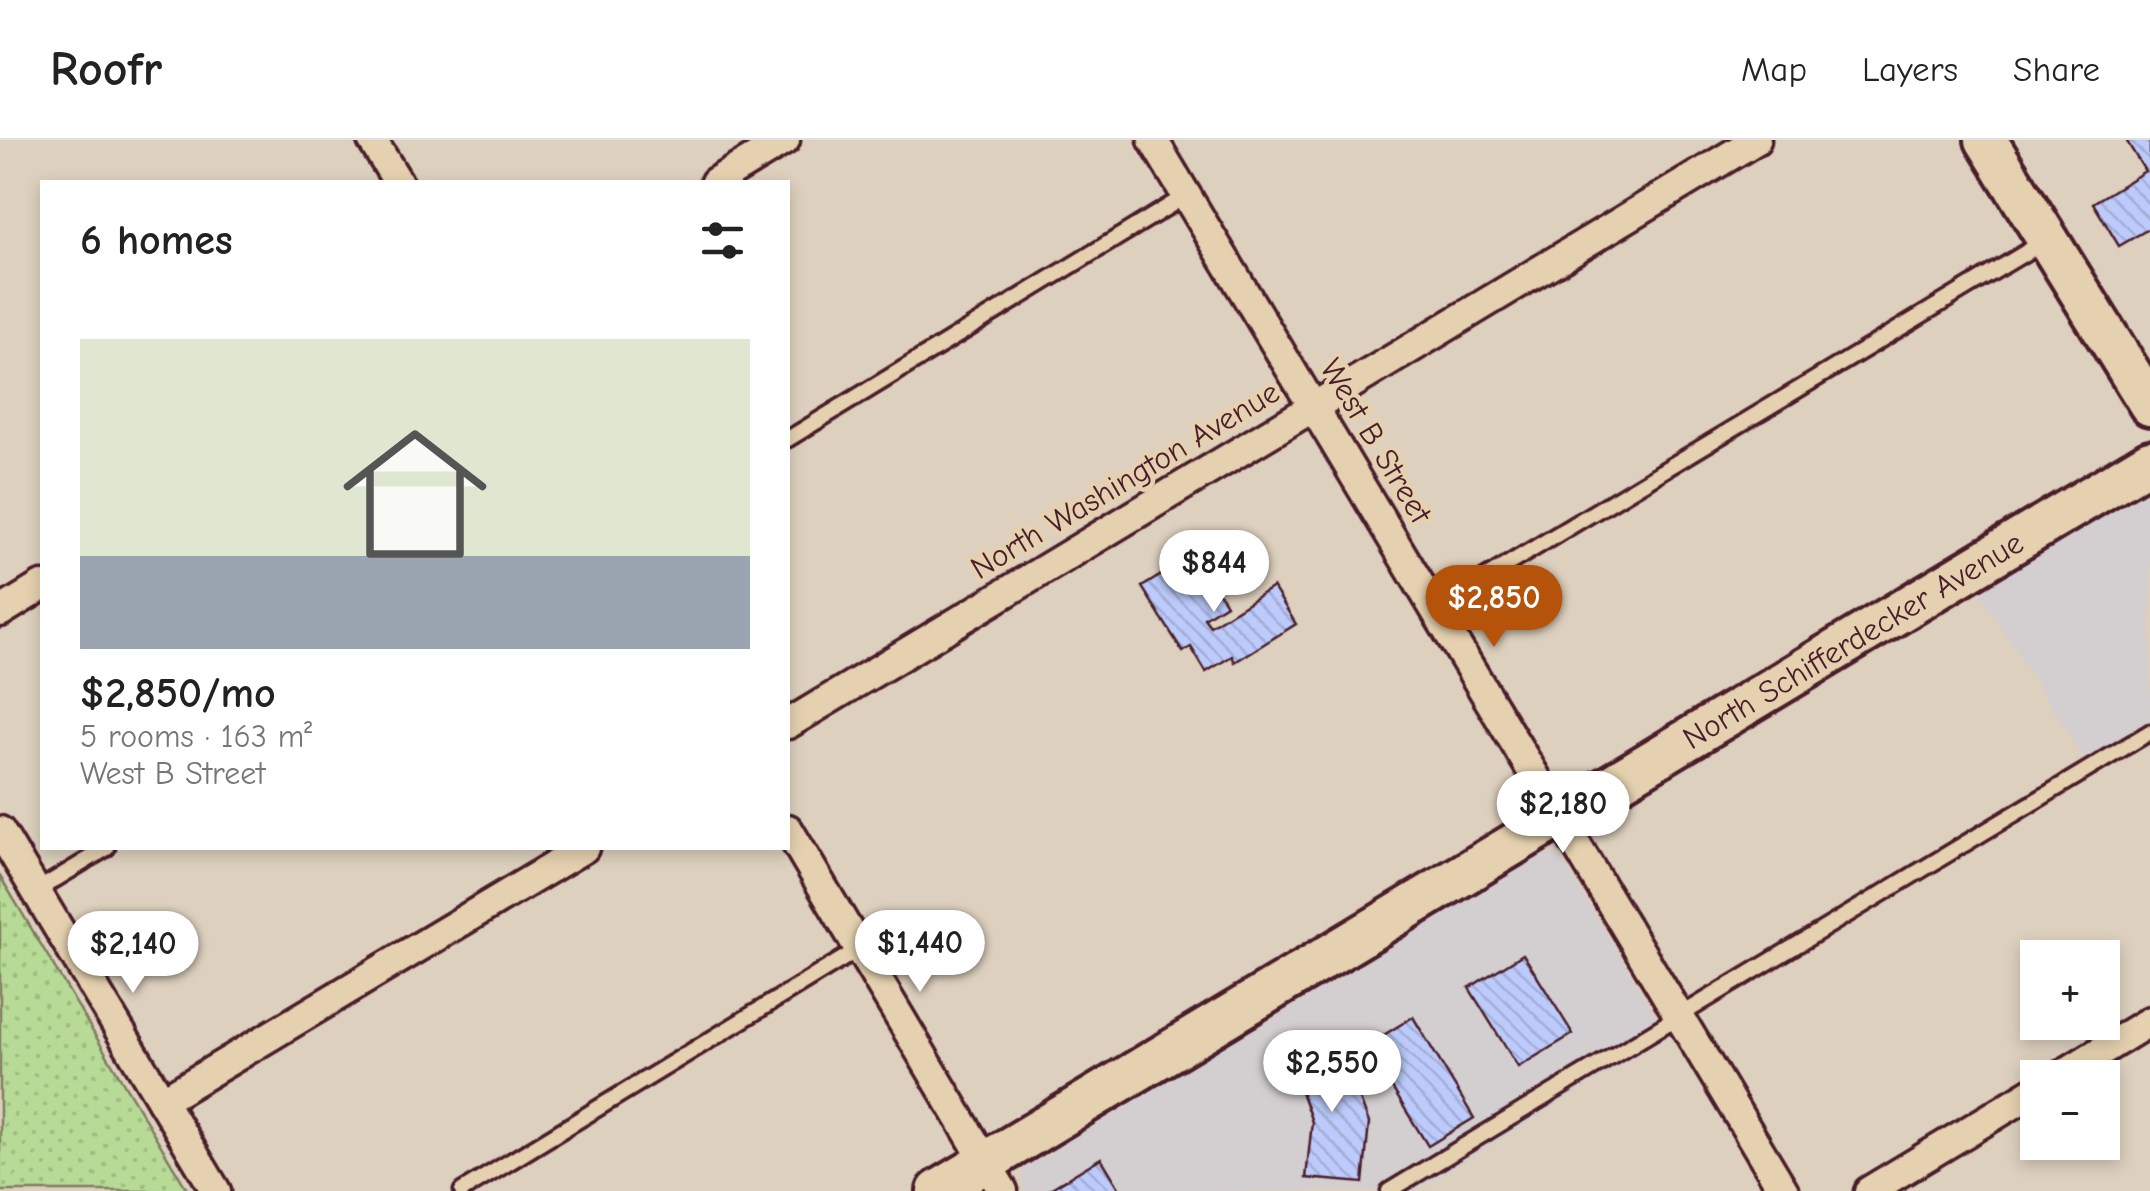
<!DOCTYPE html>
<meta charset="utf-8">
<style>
:root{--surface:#fff;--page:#f6f6f6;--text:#222;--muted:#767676;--line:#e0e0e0;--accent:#b45309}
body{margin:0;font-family:"Comic Neue",sans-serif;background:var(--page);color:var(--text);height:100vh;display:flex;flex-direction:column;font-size:38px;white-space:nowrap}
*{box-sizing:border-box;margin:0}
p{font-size:32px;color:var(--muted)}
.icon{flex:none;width:55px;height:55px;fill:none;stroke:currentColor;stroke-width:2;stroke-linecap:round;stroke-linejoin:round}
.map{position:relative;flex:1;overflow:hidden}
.panel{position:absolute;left:40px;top:40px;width:750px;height:670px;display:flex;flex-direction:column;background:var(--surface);border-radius:0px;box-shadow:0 5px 15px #0003}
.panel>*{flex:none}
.fabs{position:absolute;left:2020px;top:800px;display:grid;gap:20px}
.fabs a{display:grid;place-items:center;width:100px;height:100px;border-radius:0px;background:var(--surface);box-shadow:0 5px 15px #0003;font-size:50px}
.price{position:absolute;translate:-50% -85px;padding:0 22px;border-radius:35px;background:#fff;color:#222;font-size:32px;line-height:65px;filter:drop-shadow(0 2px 5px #0008)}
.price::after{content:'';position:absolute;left:50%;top:60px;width:30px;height:22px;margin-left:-15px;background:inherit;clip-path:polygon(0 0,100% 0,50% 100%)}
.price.selected{background:var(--accent);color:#fff}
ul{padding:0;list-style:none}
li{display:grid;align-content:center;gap:20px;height:530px;padding:0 40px}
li+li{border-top:2px solid var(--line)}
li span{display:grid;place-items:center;height:310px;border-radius:0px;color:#555}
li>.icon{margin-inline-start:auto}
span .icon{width:180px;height:180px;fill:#fffc;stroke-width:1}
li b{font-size:42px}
h2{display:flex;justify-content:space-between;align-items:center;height:120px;padding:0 40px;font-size:42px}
header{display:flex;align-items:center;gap:60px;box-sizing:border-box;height:140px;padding:0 50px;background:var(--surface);border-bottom:2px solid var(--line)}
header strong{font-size:48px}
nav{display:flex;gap:55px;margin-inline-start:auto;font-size:35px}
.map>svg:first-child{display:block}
.built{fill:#d3ced0}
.park{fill:url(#park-dots);stroke:#807d60;stroke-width:2.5}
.building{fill:url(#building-back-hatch);stroke:#4a1f2b;stroke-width:2.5}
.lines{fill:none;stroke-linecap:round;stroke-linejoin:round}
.lane-casing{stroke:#4a1f2b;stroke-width:21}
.street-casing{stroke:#4a1f2b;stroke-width:35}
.secondary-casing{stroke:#4a1f2b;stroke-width:48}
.lane{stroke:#e5d1af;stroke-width:14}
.street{stroke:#e5d1af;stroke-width:28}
.secondary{stroke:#e5d1af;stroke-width:40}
.labels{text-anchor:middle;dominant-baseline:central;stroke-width:9;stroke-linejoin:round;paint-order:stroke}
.street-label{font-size:32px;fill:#4a1f2b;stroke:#e5d1af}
</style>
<header>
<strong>Roofr</strong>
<nav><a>Map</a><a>Layers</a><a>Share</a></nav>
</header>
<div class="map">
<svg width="2150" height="1051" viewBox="0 0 2150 1051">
<defs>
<pattern id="park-dots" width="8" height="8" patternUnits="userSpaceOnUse" patternTransform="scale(2.5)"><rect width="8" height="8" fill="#b7db96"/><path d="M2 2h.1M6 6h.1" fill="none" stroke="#9fbc81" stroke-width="1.8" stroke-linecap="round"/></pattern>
<pattern id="building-back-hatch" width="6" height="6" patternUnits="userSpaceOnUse" patternTransform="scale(2.5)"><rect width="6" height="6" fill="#bccbfb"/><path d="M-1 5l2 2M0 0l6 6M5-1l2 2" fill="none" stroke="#a3aed7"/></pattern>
</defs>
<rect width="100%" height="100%" fill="#ddd0be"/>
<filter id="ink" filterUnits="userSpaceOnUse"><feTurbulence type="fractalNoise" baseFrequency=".01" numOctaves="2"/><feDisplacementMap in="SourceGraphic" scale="20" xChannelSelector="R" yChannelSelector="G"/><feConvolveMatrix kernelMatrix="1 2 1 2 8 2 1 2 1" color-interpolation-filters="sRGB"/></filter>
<g filter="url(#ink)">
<g class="built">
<path d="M 2150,348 L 2150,601 L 2094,634 L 1979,451 Z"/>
<path d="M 1548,712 L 1562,719 L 1668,897 L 1415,1051 L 1023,1051 L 1022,1029 L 1034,1018 L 1538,714 Z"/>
</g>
<path class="park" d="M 0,736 L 188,1051 L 0,1051 Z"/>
<g class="building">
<path d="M 2126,0 L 2150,0 L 2150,88 L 2119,106 L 2093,63 L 2145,31 Z"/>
<path d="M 1195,414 L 1226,464 L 1204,478 L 1210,486 L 1273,447 L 1296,484 L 1235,522 L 1232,516 L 1206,532 L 1191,507 L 1183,512 L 1142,447 Z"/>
<path d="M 1523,814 L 1573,894 L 1518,927 L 1469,848 Z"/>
<path d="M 1413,877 L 1474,978 L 1428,1006 L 1366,906 Z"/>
<path d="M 1338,900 L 1369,983 L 1363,1043 L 1306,1038 L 1312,982 L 1289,918 Z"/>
<path d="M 1101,1018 L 1121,1051 L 1052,1051 L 1050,1049 Z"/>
</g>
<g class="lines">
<g class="lane-casing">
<g id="lane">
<path d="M 788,299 L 1187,55"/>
<path d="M 1435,468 L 2043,102"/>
<path d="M 36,751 L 107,708"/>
<path d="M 462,1051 L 859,809"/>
<path d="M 1389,1051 L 2150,592"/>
</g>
</g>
<g class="street-casing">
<g id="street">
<path d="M 372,0 L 398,42"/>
<path d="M 1153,0 L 1784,1051"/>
<path d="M 715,42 L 785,0"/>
<path d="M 0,472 L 42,446"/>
<path d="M 788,584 L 1756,0"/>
<path d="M 788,689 L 1003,1051"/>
<path d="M 0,691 L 216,1051"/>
<path d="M 2057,938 L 2150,881"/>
<path d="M 162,961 L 584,708"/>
<path d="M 1869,1051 L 2038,949"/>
</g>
</g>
<g class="secondary-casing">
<g id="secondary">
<path d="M 1986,0 L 2150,265"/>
<path id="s1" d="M 938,1051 L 2150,321"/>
</g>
</g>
<use href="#lane" class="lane"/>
<use href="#street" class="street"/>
<use href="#secondary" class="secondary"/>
</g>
</g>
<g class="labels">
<g class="street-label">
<text transform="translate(1376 301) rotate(59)">West B Street</text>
<text transform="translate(1125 340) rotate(-31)">North Washington Avenue</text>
<text stroke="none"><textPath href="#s1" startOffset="1068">North Schifferdecker Avenue</textPath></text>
</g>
</g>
</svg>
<div class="fabs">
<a>+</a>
<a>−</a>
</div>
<b class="price" style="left:1214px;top:475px">$844</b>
<b class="price selected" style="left:1494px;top:510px">$2,850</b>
<b class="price" style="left:1563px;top:716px">$2,180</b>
<b class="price" style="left:920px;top:855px">$1,440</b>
<b class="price" style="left:133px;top:856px">$2,140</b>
<b class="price" style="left:1332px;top:975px">$2,550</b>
<section class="panel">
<h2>6 homes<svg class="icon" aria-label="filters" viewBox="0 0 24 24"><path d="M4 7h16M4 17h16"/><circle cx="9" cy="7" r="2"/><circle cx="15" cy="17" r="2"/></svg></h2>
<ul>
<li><span style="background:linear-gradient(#dfe7d0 70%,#9aa5b1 0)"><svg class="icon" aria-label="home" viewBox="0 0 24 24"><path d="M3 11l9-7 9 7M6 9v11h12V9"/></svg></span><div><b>$2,850/mo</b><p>5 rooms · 163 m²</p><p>West B Street</p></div></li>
</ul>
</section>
</div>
